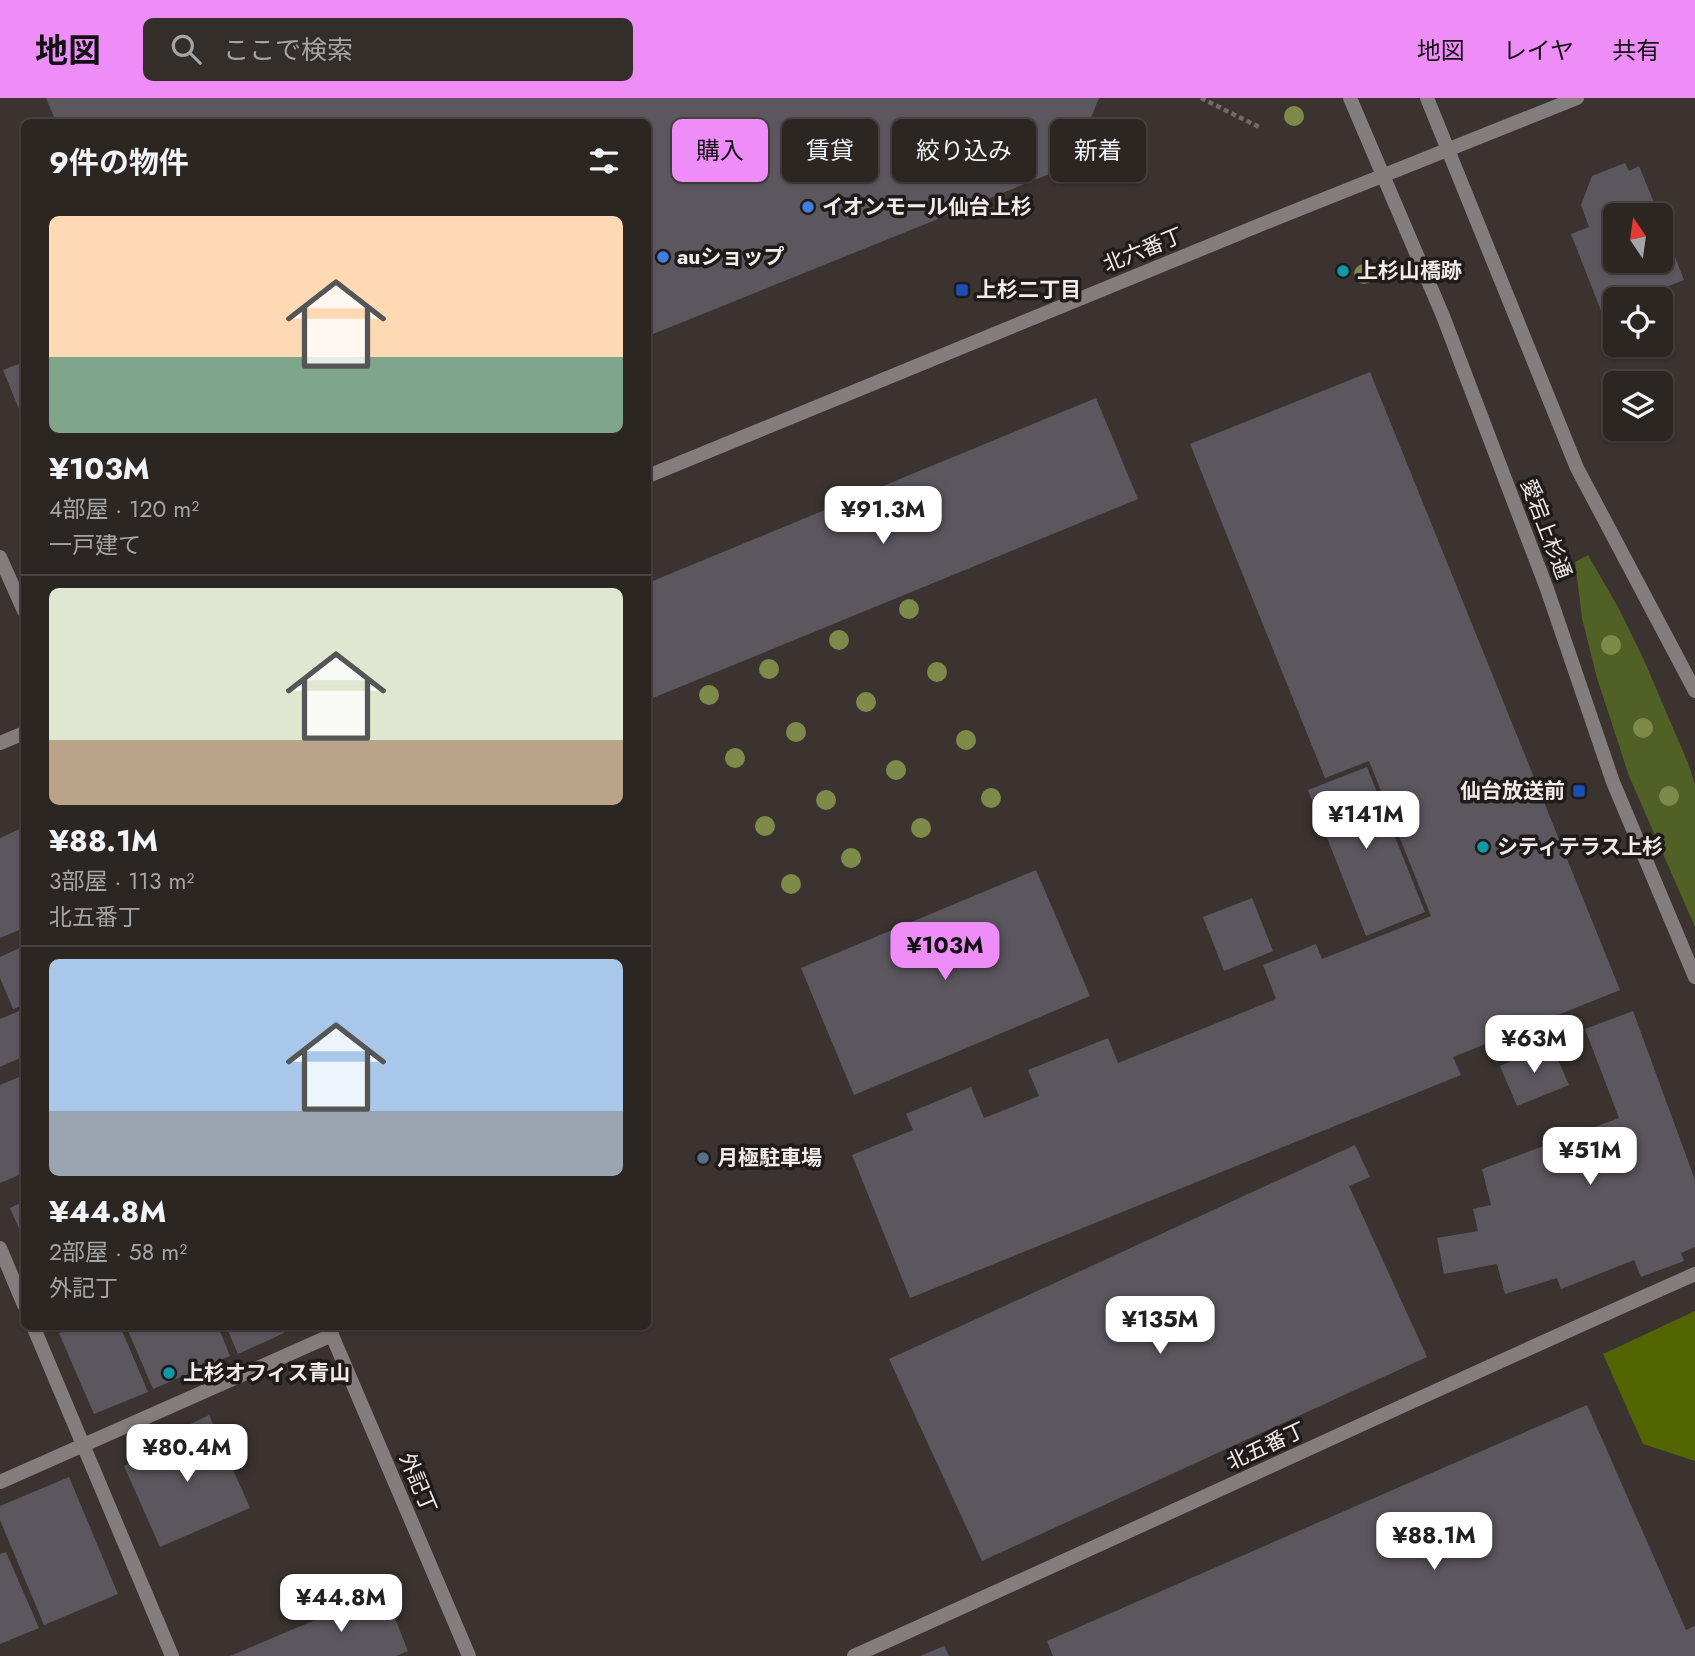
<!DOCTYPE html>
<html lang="ja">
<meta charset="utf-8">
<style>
:root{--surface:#2c2623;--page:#342e2b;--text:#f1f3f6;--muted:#a6a5a6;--line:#484341;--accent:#ee8cf8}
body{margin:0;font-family:Jost,"Noto Sans JP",sans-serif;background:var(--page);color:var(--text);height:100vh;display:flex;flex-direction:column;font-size:26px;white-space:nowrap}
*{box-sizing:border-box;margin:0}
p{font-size:23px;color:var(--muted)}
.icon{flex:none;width:38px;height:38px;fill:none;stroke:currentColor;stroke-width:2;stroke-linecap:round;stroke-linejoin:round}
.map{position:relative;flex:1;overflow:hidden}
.panel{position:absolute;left:21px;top:21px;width:630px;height:1211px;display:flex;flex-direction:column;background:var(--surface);border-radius:10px;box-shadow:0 2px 5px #0004,0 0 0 2px var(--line)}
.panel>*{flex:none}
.hud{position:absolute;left:672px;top:21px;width:665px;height:63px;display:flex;gap:14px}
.needle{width:46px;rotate:347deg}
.buttons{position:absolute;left:1603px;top:105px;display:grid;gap:14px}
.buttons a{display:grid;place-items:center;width:70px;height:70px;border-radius:10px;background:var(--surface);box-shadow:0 2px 5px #0004,0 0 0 2px var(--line);font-size:35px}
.price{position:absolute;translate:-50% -60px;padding:0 16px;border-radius:14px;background:#fff;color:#222;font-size:23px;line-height:46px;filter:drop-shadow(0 2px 4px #0008)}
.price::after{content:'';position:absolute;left:50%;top:42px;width:21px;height:16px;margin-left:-10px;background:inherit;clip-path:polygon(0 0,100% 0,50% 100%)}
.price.selected{background:var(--accent);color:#111}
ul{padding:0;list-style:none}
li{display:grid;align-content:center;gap:14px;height:371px;padding:0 28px}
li+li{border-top:2px solid var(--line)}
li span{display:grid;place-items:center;height:217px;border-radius:10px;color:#555}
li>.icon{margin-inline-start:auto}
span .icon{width:126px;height:126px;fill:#fffc;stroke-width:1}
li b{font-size:30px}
h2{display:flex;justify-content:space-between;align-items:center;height:84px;padding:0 28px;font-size:30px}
.chip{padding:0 24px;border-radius:10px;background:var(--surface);box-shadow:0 2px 5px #0004,0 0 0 2px var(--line);font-size:24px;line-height:63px}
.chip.selected{background:var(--accent);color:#111}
header{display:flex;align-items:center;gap:42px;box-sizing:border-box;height:98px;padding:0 35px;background:var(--accent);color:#111}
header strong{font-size:33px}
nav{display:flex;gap:38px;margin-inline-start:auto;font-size:24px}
.search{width:490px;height:63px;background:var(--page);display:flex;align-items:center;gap:18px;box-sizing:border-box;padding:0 24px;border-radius:10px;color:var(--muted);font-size:26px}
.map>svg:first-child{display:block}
.green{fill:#516024}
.forest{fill:#526500}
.building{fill:#5c575f}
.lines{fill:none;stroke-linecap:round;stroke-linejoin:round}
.path{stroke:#726c68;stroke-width:4.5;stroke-dasharray:5 3.5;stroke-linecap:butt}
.service{stroke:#837e7d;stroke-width:14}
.minor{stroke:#837e7d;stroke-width:14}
.tertiary{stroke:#837e7d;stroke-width:14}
.tree{fill:#7d8a49}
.shop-dot{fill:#3f7fe0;stroke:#1f1b1a;stroke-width:2.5}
.culture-dot{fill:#0f9aa8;stroke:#1f1b1a;stroke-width:2.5}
.transit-dot{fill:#1a4fb4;stroke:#1f1b1a;stroke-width:2.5}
.service-dot{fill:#5c6f8a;stroke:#1f1b1a;stroke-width:2.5}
.labels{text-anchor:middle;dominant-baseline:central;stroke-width:7;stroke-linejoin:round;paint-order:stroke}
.poi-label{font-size:21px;font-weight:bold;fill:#f1ebe9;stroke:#1f1b1a;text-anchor:start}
.street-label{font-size:21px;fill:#f1ebe9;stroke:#1f1b1a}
</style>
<header>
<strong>地図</strong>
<div class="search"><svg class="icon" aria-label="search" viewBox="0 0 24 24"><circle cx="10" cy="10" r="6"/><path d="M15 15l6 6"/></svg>ここで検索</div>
<nav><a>地図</a><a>レイヤ</a><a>共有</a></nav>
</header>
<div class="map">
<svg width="1695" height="1558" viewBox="0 0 1695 1558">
<rect width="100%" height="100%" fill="#3a332f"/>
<path class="green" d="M 1588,457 L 1618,509 L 1644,562 L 1688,665 L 1695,686 L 1695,829 L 1629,678 L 1597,580 L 1582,520 L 1575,464 Z"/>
<path class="forest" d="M 1695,1213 L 1695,1363 L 1643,1346 L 1603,1256 Z"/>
<g class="building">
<path d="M 46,0 L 1099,0 L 1087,29 L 1099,56 L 648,238 L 648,24 L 56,24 Z"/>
<path d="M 1625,65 L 1629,73 L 1639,68 L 1659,117 L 1615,117 L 1615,163 L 1661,163 L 1661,123 L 1684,182 L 1636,201 L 1615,201 L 1615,209 L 1602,215 L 1571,136 L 1589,129 L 1581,107 L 1592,78 Z"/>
<path d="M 24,264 L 24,314 L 21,316 L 3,272 Z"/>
<path d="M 1370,274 L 1620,892 L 1453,959 L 1461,977 L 910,1200 L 852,1057 L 913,1032 L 906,1016 L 971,989 L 984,1020 L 1039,998 L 1028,972 L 1108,940 L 1118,965 L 1276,901 L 1263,867 L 1316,846 L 1322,861 L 1431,818 L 1369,663 L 1325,680 L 1190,346 Z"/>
<path d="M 1096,300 L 1138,401 L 648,602 L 648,485 Z"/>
<path d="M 1367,669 L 1425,814 L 1366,838 L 1308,692 Z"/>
<path d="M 24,729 L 24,830 L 0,840 L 0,740 Z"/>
<path d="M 1036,772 L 1090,898 L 854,997 L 801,870 Z"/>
<path d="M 1252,800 L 1273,853 L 1224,873 L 1203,819 Z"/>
<path d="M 24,848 L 24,907 L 13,911 L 0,880 L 0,859 Z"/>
<path d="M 24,911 L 24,958 L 0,969 L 0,921 Z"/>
<path d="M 1633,913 L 1695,1082 L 1695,1149 L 1681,1155 L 1684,1163 L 1641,1179 L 1634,1162 L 1561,1191 L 1557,1180 L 1505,1196 L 1497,1166 L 1444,1176 L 1437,1140 L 1478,1133 L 1473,1111 L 1491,1107 L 1482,1071 L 1619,1020 L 1585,931 Z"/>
<path d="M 1551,946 L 1569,987 L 1517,1008 L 1500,968 Z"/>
<path d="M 24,977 L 24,1075 L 0,1085 L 0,987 Z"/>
<path d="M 1355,1047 L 1370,1079 L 1349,1088 L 1427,1259 L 982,1463 L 889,1261 Z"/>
<path d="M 24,1103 L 24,1142 L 10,1110 Z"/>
<path d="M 74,1228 L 120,1228 L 148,1294 L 94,1316 L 59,1235 Z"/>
<path d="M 126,1228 L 218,1228 L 230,1258 L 153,1291 Z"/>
<path d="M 226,1228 L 281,1228 L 284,1235 L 238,1256 Z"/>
<path d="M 1587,1307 L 1686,1532 L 1695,1528 L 1695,1558 L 1053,1558 L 1047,1543 Z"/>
<path d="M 209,1317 L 250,1410 L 160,1449 L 124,1368 L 185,1341 L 180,1331 Z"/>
<path d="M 69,1379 L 118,1496 L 44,1527 L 0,1422 L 0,1408 Z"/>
<path d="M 6,1454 L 39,1530 L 0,1546 L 0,1456 Z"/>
<path d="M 384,1493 L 408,1553 L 396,1558 L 230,1558 Z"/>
<path d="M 944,1548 L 949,1558 L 920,1558 Z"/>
</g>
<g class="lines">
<path class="path" d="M 1201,0 L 1261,30"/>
<path class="service" d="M 0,459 L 24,513"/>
<g class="minor">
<path d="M 0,1150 L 24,1207"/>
<path d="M 33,1228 L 172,1558"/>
<path d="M 0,1384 L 332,1237"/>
<path d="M 854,1558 C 1135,1432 1413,1301 1695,1176"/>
</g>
<g class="tertiary">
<path d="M 1350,0 L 1443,218 L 1547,491 L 1613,684 L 1695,879"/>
<path d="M 1427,0 L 1577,370 L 1695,593"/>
<path d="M 648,378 L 1277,120 L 1577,0"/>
<path d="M 0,645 L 24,635"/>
<path d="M 328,1228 L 469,1558"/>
</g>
</g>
<g class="tree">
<circle cx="1294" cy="18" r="10"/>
<circle cx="1364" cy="176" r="10"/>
<circle cx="909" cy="511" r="10"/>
<circle cx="839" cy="542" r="10"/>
<circle cx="1611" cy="547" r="10"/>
<circle cx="769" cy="571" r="10"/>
<circle cx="937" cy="574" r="10"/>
<circle cx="709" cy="597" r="10"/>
<circle cx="866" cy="604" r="10"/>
<circle cx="1643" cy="630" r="10"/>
<circle cx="796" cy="634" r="10"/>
<circle cx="966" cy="642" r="10"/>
<circle cx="735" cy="660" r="10"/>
<circle cx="896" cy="672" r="10"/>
<circle cx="1669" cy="698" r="10"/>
<circle cx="991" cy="700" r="10"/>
<circle cx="826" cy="702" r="10"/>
<circle cx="765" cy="728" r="10"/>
<circle cx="921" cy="730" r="10"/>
<circle cx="851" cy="760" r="10"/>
<circle cx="791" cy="786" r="10"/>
</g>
<g class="shop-dot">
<circle cx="808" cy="109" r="7"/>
<circle cx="663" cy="159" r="7"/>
</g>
<g class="culture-dot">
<circle cx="1343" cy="173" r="7"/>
<circle cx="1483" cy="749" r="7"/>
<circle cx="169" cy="1275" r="7"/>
</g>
<g class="transit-dot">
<rect x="955" y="185" width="14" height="14" rx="3.5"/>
<rect x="1572" y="686" width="14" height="14" rx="3.5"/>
</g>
<circle class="service-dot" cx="703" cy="1060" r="7"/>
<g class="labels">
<g class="poi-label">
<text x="822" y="109">イオンモール仙台上杉</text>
<text x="677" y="159">auショップ</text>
<text x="1357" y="173">上杉山橋跡</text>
<text x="976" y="192">上杉二丁目</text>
<text x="1565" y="693" text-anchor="end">仙台放送前</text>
<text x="1497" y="749">シティテラス上杉</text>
<text x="717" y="1060">月極駐車場</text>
<text x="183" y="1275">上杉オフィス青山</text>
</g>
<g class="street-label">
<text transform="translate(1143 152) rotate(-22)">北六番丁</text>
<text transform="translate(1546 431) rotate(69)">愛宕上杉通</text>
<text transform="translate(1266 1348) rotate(-25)">北五番丁</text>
<text transform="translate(418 1385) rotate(67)">外記丁</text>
</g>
</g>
</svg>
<div class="buttons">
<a><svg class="needle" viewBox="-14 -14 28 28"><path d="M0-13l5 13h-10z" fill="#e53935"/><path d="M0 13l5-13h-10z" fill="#a6a5a6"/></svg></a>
<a><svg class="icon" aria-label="locate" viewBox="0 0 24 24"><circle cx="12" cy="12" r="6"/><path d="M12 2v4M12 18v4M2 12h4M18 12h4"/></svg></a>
<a><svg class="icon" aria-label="layers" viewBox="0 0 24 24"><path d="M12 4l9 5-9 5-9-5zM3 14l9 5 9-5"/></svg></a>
</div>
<b class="price" style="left:883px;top:448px">¥91.3M</b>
<b class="price" style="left:1366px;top:753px">¥141M</b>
<b class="price selected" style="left:945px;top:884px">¥103M</b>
<b class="price" style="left:1534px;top:977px">¥63M</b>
<b class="price" style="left:1590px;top:1089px">¥51M</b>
<b class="price" style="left:1160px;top:1258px">¥135M</b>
<b class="price" style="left:187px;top:1386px">¥80.4M</b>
<b class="price" style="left:1434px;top:1474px">¥88.1M</b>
<b class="price" style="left:341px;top:1536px">¥44.8M</b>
<div class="hud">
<a class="chip selected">購入</a>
<a class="chip">賃貸</a>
<a class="chip">絞り込み</a>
<a class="chip">新着</a>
</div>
<section class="panel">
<h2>9件の物件<svg class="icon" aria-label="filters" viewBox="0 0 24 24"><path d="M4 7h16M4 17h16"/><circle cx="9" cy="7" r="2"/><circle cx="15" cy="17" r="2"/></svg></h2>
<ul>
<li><span style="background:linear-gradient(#ffd9b3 65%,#7fa58c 0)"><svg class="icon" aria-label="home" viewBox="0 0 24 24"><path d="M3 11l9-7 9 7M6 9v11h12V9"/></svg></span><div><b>¥103M</b><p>4部屋 · 120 m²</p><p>一戸建て</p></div></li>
<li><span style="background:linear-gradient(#dfe7d0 70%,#b9a48a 0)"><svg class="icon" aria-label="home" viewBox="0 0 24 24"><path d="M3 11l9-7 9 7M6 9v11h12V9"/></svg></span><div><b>¥88.1M</b><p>3部屋 · 113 m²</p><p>北五番丁</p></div></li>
<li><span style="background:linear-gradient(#a9c7e8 70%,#9aa5b1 0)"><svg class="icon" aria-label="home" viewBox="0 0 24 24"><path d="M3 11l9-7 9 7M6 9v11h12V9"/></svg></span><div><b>¥44.8M</b><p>2部屋 · 58 m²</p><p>外記丁</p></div></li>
</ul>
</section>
</div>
